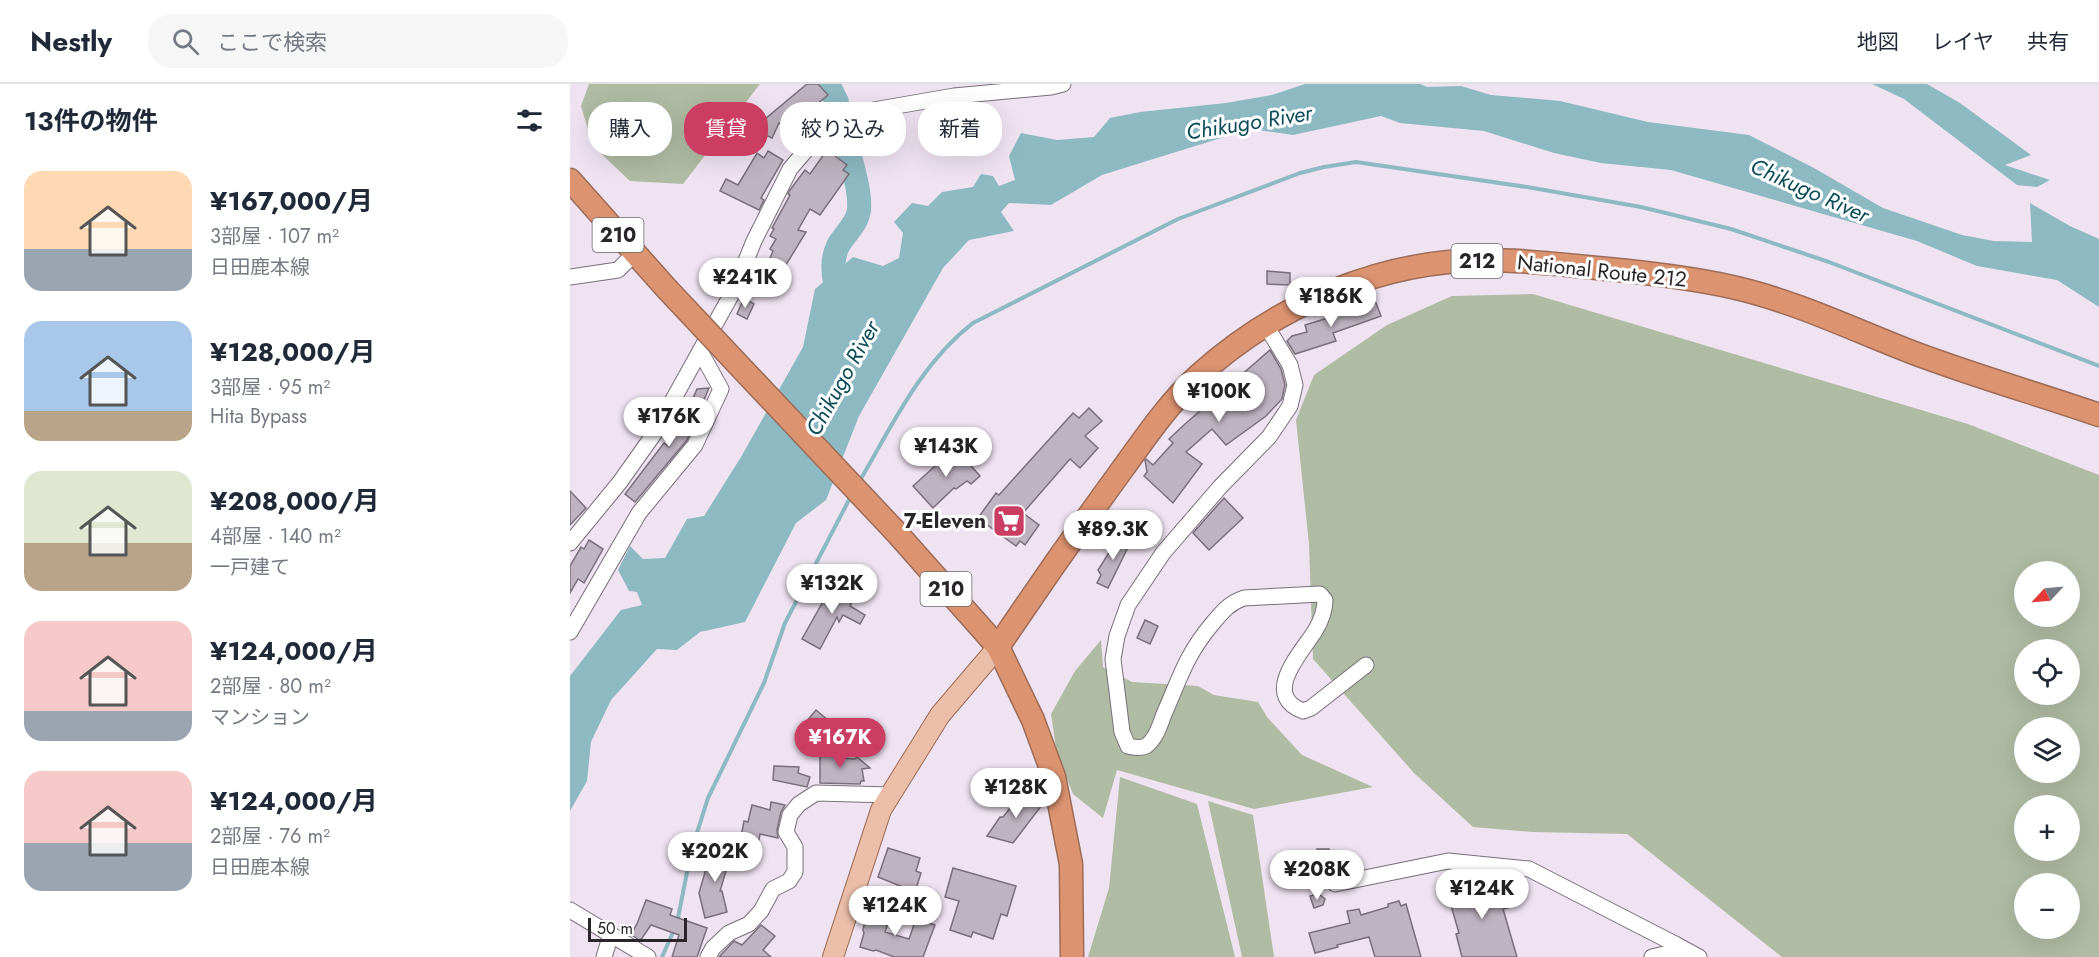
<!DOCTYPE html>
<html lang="ja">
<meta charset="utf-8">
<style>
:root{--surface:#fff;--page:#f6f6f7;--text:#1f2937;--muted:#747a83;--line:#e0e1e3;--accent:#cb3d63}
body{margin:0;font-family:Jost,"Noto Sans JP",sans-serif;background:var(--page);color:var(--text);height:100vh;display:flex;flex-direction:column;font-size:22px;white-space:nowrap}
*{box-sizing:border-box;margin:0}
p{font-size:20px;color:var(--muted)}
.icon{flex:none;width:33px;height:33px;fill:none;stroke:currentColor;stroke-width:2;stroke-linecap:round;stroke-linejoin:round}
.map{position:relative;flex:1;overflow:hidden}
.panel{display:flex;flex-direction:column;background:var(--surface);width:570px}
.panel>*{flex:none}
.guide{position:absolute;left:18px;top:18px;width:570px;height:54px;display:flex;gap:12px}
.needle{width:39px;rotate:244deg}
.buttons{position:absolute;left:1444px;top:477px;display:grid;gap:12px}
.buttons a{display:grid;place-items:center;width:66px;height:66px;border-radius:50%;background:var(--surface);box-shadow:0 6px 24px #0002;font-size:30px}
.scale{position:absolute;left:18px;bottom:15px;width:99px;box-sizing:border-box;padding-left:6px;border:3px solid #29252a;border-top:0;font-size:16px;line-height:21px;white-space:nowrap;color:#29252a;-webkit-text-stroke:4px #fff;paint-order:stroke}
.price{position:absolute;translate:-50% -51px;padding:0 14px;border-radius:21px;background:#fff;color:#222;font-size:20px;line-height:39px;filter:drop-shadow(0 2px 3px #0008)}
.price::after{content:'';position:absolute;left:50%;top:36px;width:18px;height:14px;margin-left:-9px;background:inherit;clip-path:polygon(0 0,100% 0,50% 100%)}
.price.active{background:var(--accent);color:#fff}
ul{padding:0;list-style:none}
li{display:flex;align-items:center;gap:18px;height:150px;padding:0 24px}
li span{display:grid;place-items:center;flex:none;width:168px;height:120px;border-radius:18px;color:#555}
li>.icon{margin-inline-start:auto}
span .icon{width:72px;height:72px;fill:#fffc;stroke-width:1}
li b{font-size:26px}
h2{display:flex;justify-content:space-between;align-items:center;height:72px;padding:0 24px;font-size:26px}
.pill{padding:0 21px;border-radius:24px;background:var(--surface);box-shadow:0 6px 24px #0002;font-size:21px;line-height:54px}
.pill.active{background:var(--accent);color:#fff}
header{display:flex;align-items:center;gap:36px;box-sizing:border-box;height:84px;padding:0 30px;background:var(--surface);border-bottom:2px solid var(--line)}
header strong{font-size:28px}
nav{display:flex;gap:33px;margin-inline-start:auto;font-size:21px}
.search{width:420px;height:54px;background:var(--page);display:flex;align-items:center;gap:15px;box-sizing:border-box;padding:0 21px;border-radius:24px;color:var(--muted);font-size:22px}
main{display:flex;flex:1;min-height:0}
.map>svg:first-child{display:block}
.green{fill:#b0bba3;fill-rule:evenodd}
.water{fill:#8db9c3}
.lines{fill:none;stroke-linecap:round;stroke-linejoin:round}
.stream{stroke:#8db9c3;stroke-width:4}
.river{stroke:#8db9c3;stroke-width:24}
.building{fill:#beb3c0;stroke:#796f7b;stroke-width:1.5}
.minor-casing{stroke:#786e7a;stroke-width:17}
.major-casing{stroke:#9d6c58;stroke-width:22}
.highway-casing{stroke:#9d6c58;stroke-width:25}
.minor{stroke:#fff;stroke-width:15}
.major{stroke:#eabea9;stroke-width:20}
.highway{stroke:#dc9370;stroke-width:22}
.highway-bridge-casing{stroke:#9d6c58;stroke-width:25;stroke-linecap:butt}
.highway-bridge{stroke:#dc9370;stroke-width:22}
.labels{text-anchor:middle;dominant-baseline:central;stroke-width:6;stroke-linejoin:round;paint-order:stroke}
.shield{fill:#fff;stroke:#69666a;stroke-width:1.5}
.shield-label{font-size:20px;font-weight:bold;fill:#29252a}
.street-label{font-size:21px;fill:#29252a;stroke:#fff}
.poi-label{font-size:21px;font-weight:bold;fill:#29252a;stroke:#fff;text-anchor:end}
.water-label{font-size:22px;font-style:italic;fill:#0b4c58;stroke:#fff}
</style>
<header>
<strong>Nestly</strong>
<div class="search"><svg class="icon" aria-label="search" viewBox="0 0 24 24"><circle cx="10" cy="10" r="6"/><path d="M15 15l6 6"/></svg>ここで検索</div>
<nav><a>地図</a><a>レイヤ</a><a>共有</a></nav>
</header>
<main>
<section class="panel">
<h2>13件の物件<svg class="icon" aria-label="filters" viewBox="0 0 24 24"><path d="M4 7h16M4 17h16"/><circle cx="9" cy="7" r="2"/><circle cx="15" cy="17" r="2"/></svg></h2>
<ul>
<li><span style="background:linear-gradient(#ffd9b3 65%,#9aa5b1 0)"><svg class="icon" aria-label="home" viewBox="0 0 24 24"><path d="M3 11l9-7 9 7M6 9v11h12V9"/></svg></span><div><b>¥167,000/月</b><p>3部屋 · 107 m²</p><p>日田鹿本線</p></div></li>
<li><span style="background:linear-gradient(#a9c7e8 75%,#b9a48a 0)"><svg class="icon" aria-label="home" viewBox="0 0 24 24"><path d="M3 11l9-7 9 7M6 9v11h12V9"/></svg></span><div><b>¥128,000/月</b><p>3部屋 · 95 m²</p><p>Hita Bypass</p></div></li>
<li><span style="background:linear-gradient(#dfe7d0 60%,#b9a48a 0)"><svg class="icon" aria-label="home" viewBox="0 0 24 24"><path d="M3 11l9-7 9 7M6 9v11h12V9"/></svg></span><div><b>¥208,000/月</b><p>4部屋 · 140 m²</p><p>一戸建て</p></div></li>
<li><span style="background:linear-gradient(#f6c9c9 75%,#9aa5b1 0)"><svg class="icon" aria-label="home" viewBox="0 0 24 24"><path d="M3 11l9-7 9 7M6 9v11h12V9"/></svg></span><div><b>¥124,000/月</b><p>2部屋 · 80 m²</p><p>マンション</p></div></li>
<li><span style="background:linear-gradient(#f6c9c9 60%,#9aa5b1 0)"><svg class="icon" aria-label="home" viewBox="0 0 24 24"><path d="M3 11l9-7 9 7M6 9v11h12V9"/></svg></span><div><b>¥124,000/月</b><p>2部屋 · 76 m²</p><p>日田鹿本線</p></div></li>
</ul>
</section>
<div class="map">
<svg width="1529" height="873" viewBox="0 0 1529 873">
<rect width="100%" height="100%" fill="#efe3f1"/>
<g class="green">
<path d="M 19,0 L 190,0 L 113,100 L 60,97 L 23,62 L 11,22 Z"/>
<path d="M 963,210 L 1398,340 L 1529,391 L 1529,873 L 1212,873 L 1057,750 L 962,748 L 903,743 L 844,689 L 743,575 L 739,460 L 726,336 L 744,291 L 817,241 L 882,212 ZM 1455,488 L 1500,488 L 1500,532 L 1455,532 ZM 1455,566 L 1500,566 L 1500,610 L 1455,610 ZM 1455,644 L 1500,644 L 1500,688 L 1455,688 ZM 1455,722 L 1500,722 L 1500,766 L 1455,766 ZM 1455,800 L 1500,800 L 1500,844 L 1455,844 Z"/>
<path d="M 531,556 L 533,583 L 562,598 L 628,602 L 644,611 L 688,618 L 697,633 L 732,671 L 803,703 L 684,725 L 547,686 L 533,734 L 503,710 L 487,671 L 481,630 L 505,587 Z"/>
<path d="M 550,693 L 627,720 L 665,873 L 518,873 L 539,804 Z"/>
<path d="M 638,717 L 683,731 L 704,873 L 672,873 Z"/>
</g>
<g class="water">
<path d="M 735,0 L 850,0 L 857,3 L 891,2 L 921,11 L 990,17 L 1078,38 L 1179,51 L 1244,84 L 1313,124 L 1392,151 L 1424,157 L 1462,158 L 1460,119 L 1500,142 L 1529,155 L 1529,223 L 1487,196 L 1407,182 L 1347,157 L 1101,86 L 1031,79 L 984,69 L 914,47 L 830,39 L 811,32 L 723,51 L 689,46 L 667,49 L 532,91 L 481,121 L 439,119 L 431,128 L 444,147 L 399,156 L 373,184 L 289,332 L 256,416 L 226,439 L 175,538 L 130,548 L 107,566 L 87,565 L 41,616 L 21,658 L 17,697 L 0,727 L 0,592 L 51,526 L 72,521 L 67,508 L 59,507 L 48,486 L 60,462 L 73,475 L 95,474 L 117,435 L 134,432 L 171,373 L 233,263 L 245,205 L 283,173 L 313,182 L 329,174 L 333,149 L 324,138 L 342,119 L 358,122 L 372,108 L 403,103 L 411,90 L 423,92 L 429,102 L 445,96 L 439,72 L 451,49 L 487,56 L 524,53 L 540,34 L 570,28 L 656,19 L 702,11 Z"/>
<path d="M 1302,0 L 1357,0 L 1390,19 L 1461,71 L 1435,81 L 1480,96 L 1467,103 L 1447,101 L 1334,15 Z"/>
</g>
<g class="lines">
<g class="stream">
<path d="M 289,398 C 322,342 350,280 403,239 L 608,135 L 730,89 L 754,83 L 786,78 L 957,103 L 1071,123 L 1161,145 L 1259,178 L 1529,282"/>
<path d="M 107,839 L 121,768 L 138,714 L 194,599 L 215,539 L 281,412"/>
<path d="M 92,873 L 104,846"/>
</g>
<g class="river">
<path d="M 258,0 L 267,18"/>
<path d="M 272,220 C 265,203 259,180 268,162 C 275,149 287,141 289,126 C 291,103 278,71 274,48"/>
</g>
</g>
<g class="building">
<path d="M 237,0 L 248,0 L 258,11 L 238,28 L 245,32 L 236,51 L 213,39 L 213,41 L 209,39 L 202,54 L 183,45 Z"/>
<path d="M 257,66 L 277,81 L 273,86 L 279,90 L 250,131 L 240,125 L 228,146 L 236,148 L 211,189 L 208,188 L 202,203 L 187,197 L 188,195 L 181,192 L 185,182 L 195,186 L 203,167 L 200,165 L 206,155 L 200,152 L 204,145 L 202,144 L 220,111 L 218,110 L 220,106 L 235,86 L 240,90 Z"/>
<path d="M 198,67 L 213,76 L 191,114 L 194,116 L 189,126 L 150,107 L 156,95 L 168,101 L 187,69 L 194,74 Z"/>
<path d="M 697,187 L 720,189 L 720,201 L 697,200 Z"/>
<path d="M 174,214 L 184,220 L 177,235 L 167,230 Z"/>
<path d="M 806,219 L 811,232 L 763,249 L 766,257 L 725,270 L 717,257 L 722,252 L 737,248 L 735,241 Z"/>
<path d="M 700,266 L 711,285 L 715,301 L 712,315 L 696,332 L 656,361 L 642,345 L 616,368 L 632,380 L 603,419 L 574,392 L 577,388 L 575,376 L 576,375 L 583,381 L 603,359 L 599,355 L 615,340 Z"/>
<path d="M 139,304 L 117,356 L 65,418 L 55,410 L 94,359 L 99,363 L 115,326 L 117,328 L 127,305 Z"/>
<path d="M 519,324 L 532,337 L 515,352 L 528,364 L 510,384 L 500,375 L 453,429 L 469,441 L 455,461 L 450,457 L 446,462 L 408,434 L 426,409 L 429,411 L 503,329 L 509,334 Z"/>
<path d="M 385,364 L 410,392 L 401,400 L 397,397 L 386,405 L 384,404 L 363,424 L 343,402 Z"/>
<path d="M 0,407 L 16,424 L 0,441 Z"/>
<path d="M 654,414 L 673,434 L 639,466 L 623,449 Z"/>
<path d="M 551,450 L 562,455 L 538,504 L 527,499 L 531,491 L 528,486 Z"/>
<path d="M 19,456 L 33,465 L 14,499 L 8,495 L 0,509 L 0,482 L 11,463 L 14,465 Z"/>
<path d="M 264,498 L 286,510 L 280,522 L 295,531 L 290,540 L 273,531 L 269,538 L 267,533 L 250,565 L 232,555 Z"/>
<path d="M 575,536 L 588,542 L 580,560 L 567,554 Z"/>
<path d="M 246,626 L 259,637 L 249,649 L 236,638 Z"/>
<path d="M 254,665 L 268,665 L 268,674 L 285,675 L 287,673 L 300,684 L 292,685 L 294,697 L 291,697 L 290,700 L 250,699 L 250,670 L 254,669 Z"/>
<path d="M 204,682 L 229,683 L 228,689 L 240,693 L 237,703 L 203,696 Z"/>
<path d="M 454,707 L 472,721 L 443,759 L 417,752 L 430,733 L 433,733 Z"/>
<path d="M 201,718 L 215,721 L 211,728 L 207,746 L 208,754 L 190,750 L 187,767 L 169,763 L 174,737 L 178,738 L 182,721 L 200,726 Z"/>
<path d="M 145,764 L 162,767 L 150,807 L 152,807 L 157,828 L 135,834 L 129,809 L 140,771 Z"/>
<path d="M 318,764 L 350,774 L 346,787 L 351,789 L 345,808 L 308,793 Z"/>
<path d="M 747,765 L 759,765 L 759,769 L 761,770 L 759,778 L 748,778 Z"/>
<path d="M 383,784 L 446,802 L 437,832 L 431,830 L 423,855 L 403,848 L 401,853 L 380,846 L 389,817 L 375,813 Z"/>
<path d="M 930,793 L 938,824 L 933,825 L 947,873 L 892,873 L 886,850 L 889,849 L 877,808 Z"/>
<path d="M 749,810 L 755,815 L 753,821 L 744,824 L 740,812 Z"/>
<path d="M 76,816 L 102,825 L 100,831 L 137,844 L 127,873 L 102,873 L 109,851 L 81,841 L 70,857 L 61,850 L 67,840 Z"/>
<path d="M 829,817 L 831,822 L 836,820 L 851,873 L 805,873 L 799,853 L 767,861 L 768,863 L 745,869 L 739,849 L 780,839 L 777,827 L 789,825 L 791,831 L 818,823 L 818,820 Z"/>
<path d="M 298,824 L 316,828 L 314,835 L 319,836 L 315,848 L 339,855 L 346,835 L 365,841 L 353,873 L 324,873 L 306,866 L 303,867 L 290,863 L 294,849 L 293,846 Z"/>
<path d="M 191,841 L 205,852 L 193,866 L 201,873 L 149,873 L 164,857 L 172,861 Z"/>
</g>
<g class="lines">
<g class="minor-casing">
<g id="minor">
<path d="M 0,193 L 48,186 L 64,170"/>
<path d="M 695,240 L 720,281 L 725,301 L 720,322 L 699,353 L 650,403 L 593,469 L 558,521 L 547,552 L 543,575 L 552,648 L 558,662 C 563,663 570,665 576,662 C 586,655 590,641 594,630 C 610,594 616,571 642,540 C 652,528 659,519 674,514 L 750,510 L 755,516 C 755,527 751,537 745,547 C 731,569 691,611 733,627 L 741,624 L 796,581"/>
<path d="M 0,459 L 50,398 L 84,350 L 164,206 L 184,157 L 220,85 L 249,51 L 268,36 L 292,28 L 384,12 L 481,3 L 493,0"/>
<path d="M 0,548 L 69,429 L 125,361 L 151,305 L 130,267"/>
<path d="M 765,800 L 878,777 L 959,785 L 1105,860"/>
<path d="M 0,826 L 78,873"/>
<path d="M 34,873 L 41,850"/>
<path d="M 138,873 L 143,864 L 159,849 L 179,840 L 191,827 L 203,805 L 219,797 L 225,788 L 225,763 L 216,748 L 220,731 L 229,720 L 246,709 L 321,711"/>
<path d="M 1082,873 L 1107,867"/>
<path d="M 1109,873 L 1105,860 L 1129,873"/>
</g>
</g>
<g class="major-casing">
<path id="major" d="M 263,873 L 311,726 L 370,631 L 428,563"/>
</g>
<g class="highway-casing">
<g id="highway">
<path d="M 0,96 L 97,205"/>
<path d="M 325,447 L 428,563 L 463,636 L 484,693 L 501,780 L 502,873"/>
<path d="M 428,563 C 469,502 511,442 554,383 C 577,351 599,319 628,292 C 706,221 811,176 917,176 C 953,176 990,180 1027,184 C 1071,188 1118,193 1162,203 C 1225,217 1284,246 1344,269 C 1405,292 1468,310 1529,331"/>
</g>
</g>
<use href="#minor" class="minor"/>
<use href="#major" class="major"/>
<use href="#highway" class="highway"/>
<g class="highway-bridge-casing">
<path id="highway-bridge" d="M 97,205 L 325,447"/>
</g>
<use href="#highway-bridge" class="highway-bridge"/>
</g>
<defs>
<g id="supermarket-square" transform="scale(1.725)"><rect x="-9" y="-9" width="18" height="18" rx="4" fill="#cb3d63" stroke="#fff"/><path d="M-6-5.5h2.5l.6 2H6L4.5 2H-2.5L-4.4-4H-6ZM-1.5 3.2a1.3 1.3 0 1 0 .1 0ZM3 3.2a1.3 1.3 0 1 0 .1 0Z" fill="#fff"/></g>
</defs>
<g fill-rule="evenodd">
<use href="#supermarket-square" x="439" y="437"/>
</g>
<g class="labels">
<g class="shield">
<rect x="22.5" y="134" width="51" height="34" rx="4.5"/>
<rect x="881.5" y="160" width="51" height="34" rx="4.5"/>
<rect x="350.5" y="488" width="51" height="34" rx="4.5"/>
</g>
<g class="shield-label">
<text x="48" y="151">210</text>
<text x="907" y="177">212</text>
<text x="376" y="505">210</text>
</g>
<g class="street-label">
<text transform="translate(1032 187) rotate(6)">National Route 212</text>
</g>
<g class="poi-label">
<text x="416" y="437">7-Eleven</text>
</g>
<g class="water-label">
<text transform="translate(679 38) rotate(-9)">Chikugo River</text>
<text transform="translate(1240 106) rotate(24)">Chikugo River</text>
<text transform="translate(272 294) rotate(-61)">Chikugo River</text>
</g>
</g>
</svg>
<div class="buttons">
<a><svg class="needle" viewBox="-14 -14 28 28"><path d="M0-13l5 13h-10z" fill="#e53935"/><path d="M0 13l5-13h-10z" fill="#747a83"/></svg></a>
<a><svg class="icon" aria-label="locate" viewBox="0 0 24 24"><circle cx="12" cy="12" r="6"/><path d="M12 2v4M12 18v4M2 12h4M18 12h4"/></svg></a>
<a><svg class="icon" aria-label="layers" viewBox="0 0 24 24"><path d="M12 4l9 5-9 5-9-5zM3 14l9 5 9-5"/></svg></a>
<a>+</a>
<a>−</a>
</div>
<div class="scale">50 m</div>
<b class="price" style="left:175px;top:225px">¥241K</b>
<b class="price" style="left:761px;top:244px">¥186K</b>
<b class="price" style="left:649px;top:339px">¥100K</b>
<b class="price" style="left:99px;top:364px">¥176K</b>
<b class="price" style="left:376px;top:394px">¥143K</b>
<b class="price" style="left:543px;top:477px">¥89.3K</b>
<b class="price" style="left:262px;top:531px">¥132K</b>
<b class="price active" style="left:270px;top:685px">¥167K</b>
<b class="price" style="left:446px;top:735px">¥128K</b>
<b class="price" style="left:145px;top:799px">¥202K</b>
<b class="price" style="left:747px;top:817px">¥208K</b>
<b class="price" style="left:912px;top:836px">¥124K</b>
<b class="price" style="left:325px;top:853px">¥124K</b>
<div class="guide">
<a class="pill">購入</a>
<a class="pill active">賃貸</a>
<a class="pill">絞り込み</a>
<a class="pill">新着</a>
</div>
</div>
</main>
